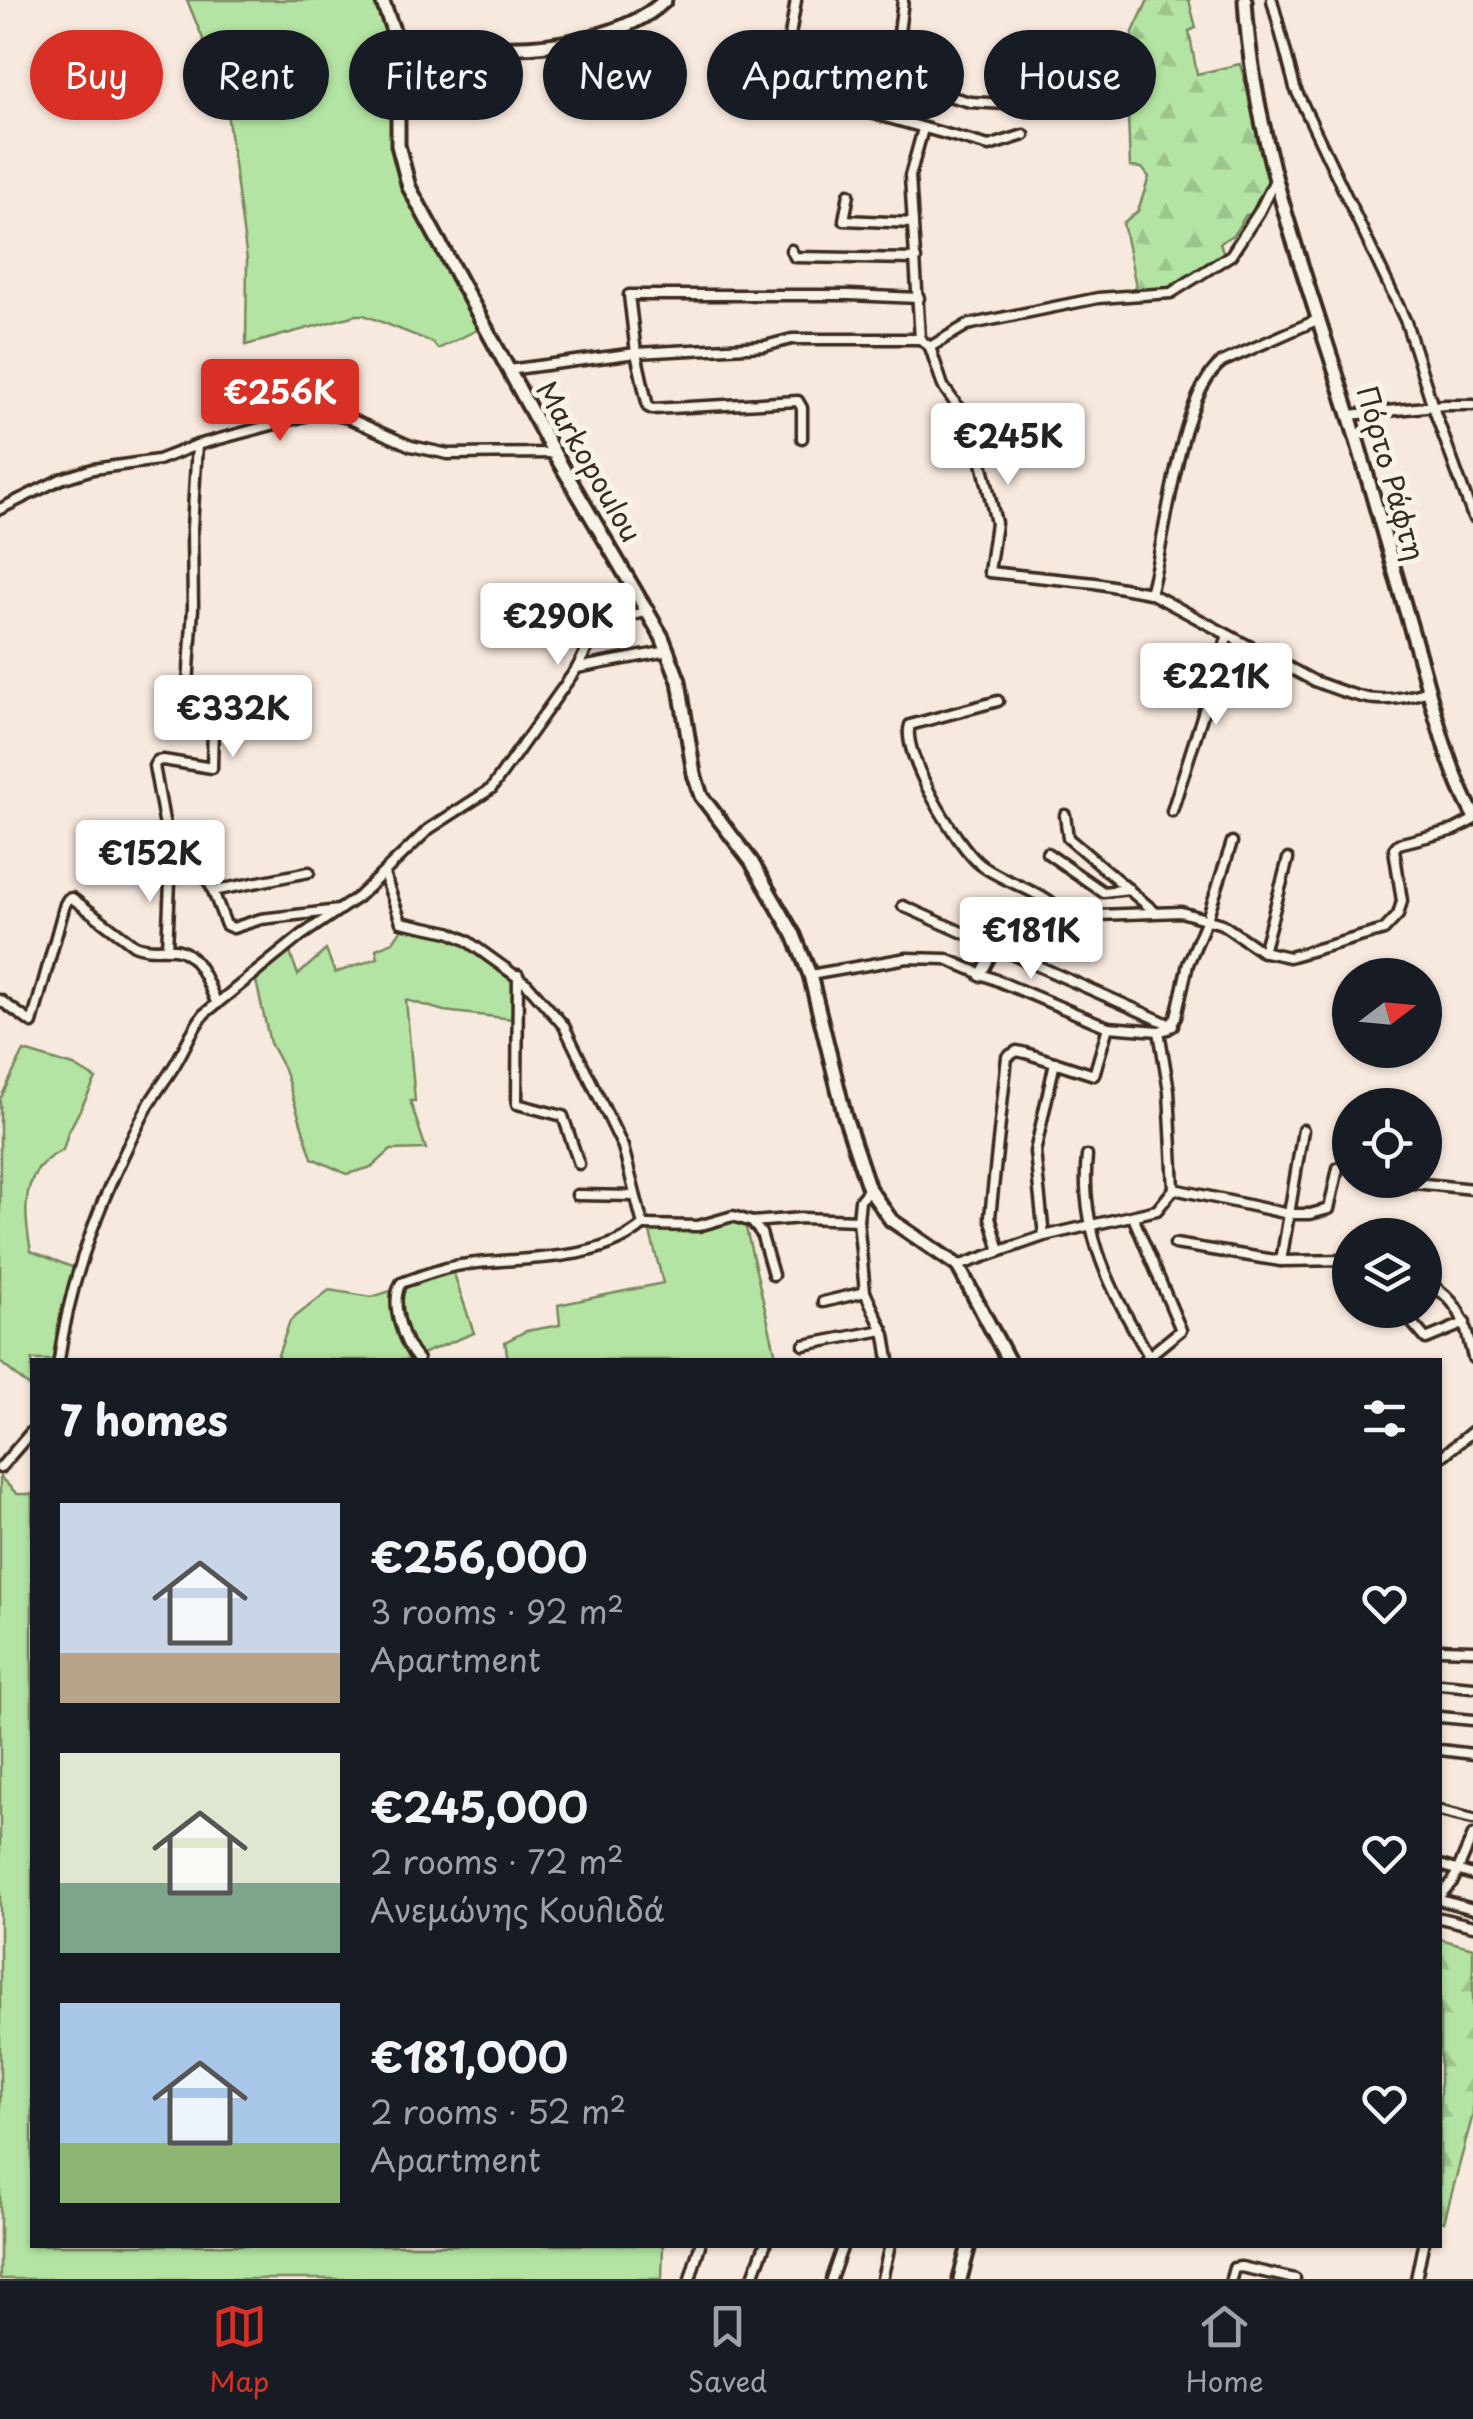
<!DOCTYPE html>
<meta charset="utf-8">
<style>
:root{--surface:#171b24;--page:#242831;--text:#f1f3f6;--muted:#9ea1a6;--line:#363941;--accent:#d93025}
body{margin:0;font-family:"Playpen Sans",sans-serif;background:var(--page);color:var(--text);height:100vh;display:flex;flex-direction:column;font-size:38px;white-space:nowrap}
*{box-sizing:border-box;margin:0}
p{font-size:32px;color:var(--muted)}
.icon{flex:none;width:55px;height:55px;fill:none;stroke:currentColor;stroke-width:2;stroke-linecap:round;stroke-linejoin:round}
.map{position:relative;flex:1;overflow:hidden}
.drawer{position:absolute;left:30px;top:1358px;width:1412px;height:890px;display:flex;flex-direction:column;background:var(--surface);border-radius:0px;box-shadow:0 2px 8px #0004}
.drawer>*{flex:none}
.banner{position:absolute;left:30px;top:30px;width:1415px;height:90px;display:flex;gap:20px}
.needle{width:65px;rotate:74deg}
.controls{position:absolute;left:1332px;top:958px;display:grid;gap:20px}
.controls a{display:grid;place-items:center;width:110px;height:110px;border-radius:50%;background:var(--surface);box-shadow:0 2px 8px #0004;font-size:50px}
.price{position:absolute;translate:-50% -85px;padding:0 22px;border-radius:10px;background:#fff;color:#222;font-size:32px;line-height:65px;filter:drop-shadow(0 2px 5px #0008)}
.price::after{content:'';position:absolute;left:50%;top:60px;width:30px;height:22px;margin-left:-15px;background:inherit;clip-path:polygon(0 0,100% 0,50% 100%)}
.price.on{background:var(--accent);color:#fff}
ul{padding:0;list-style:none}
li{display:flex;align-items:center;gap:30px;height:250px;padding:0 30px}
li span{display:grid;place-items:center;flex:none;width:280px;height:200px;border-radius:0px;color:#555}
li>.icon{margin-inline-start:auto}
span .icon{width:120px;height:120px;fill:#fffc;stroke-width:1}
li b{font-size:42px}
h2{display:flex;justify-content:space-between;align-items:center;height:120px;padding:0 30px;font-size:42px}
.pill{padding:0 35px;border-radius:45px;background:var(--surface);box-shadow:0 2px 8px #0004;font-size:35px;line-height:90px}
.pill.on{background:var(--accent);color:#fff}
.tab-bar{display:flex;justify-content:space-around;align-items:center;height:140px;border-top:2px solid var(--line);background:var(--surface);font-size:28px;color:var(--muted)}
.tab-bar a{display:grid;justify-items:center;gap:5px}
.tab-bar .on{color:var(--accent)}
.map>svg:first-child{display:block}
.grass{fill:#b4e4a3;stroke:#788760;stroke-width:2.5}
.forest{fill:url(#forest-firs);stroke:#788760;stroke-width:2.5}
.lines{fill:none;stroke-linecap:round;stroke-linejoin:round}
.street-casing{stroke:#3b2a1e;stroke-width:15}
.secondary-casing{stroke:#3b2a1e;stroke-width:19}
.street{stroke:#f7f3e8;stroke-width:8}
.secondary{stroke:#f7f3e8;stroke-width:11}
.labels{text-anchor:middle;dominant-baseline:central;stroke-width:10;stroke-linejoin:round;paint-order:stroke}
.street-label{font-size:28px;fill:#3b2a1e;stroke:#f7f3e8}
</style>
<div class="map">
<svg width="1473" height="2279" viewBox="0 0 1473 2279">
<defs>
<pattern id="forest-firs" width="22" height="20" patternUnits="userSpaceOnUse" patternTransform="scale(2.5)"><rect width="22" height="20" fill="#b4e4a3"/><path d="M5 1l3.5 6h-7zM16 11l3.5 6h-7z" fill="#9cc48c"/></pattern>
</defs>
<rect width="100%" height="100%" fill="#f8e9de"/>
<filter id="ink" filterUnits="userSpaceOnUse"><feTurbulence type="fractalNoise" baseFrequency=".01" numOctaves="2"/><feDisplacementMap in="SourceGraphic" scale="20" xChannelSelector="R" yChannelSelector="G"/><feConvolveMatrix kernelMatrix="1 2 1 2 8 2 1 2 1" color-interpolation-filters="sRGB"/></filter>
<g filter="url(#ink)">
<g class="grass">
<path d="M 187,0 L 374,0 L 391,42 L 394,150 L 398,169 L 481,328 L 438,349 L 432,342 L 364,315 L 356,315 L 246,345 L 247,260 L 224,90 Z"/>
<path d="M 403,927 C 454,933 473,948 513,975 L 513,1019 L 444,1011 L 406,1000 L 415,1101 L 410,1101 L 426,1149 L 391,1150 L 372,1167 L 347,1174 L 312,1158 L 284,1069 L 270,1043 L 256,981 L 289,950 L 298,975 L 326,950 L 335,973 L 378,958 L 376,949 L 393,942 Z"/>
<path d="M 24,1051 L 74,1066 L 96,1079 L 68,1133 L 63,1150 C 20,1169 23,1211 31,1251 L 77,1269 L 56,1360 L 32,1360 L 32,1389 L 0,1362 L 0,1099 Z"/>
<path d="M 723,1220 L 745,1224 L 777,1360 L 508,1360 L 505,1342 L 526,1331 L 560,1325 L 558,1305 L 663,1283 L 649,1228 L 692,1230 Z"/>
<path d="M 453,1271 L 474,1333 L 419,1355 L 421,1360 L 280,1360 L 278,1355 L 290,1321 L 329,1290 L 372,1297 Z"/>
<path d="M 0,1477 L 17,1494 L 32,1494 L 32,2245 L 663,2245 L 662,2279 L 0,2279 Z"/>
</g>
<g class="forest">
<path d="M 1148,0 L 1189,0 L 1196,28 L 1189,31 L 1197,74 L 1240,64 L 1273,178 L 1255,214 L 1246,215 L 1234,234 L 1220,243 L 1225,257 L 1170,290 L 1137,291 L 1123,223 L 1138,211 L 1149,177 L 1142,168 L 1130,167 L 1126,67 L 1133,32 Z"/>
<path d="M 1440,1939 L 1473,1948 L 1473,2114 L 1444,2222 L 1440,2221 Z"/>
</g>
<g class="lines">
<g class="street-casing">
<g id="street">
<path d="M 796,0 L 782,83 L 785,89 L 989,146 L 1024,135"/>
<path d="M 1272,0 L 1295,88 L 1406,322 L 1433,407 L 1473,517"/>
<path d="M 898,41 L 903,0"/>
<path d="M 789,52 L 970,102 L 1025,105"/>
<path d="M 1275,180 L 1259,212 L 1231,255 L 1171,293 L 1098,298 L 967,325 L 930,347 L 943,386 L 960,410 L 981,458 L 996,523 L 989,572 L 1095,583 L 1150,593 C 1167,537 1178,395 1222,362 L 1319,319"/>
<path d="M 849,194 L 844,220 L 913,223"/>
<path d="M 791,250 L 795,257 L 916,259"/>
<path d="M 920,339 L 910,176 L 923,129"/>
<path d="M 508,370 L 636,353 L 765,346 L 792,339 L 920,339 L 930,347"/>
<path d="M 1350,415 L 1444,405 L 1473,405"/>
<path d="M 802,438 L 802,408 L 798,401 L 652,409 L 648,407 L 636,353 L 629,295 L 849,295 L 919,298"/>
<path d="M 197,445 L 192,528 L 193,608 L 186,716 L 213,726 L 212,768 L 163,760 L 157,761 L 154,766 L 171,859 L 180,857 C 193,864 208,876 213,891"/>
<path d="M 0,509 L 61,479 L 93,469 L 158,460 L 197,445 L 320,412 L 348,418 L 411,446 L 448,454 L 554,453"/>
<path d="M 1150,593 L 1314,681 C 1361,698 1378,707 1429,691"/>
<path d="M 649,611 C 601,623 600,622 577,668 L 668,651"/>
<path d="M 998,701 L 910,725 C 900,752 958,848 981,865 C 1008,885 1045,891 1066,917"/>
<path d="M 1172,811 L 1228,635"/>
<path d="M 1065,815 L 1068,838 L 1154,911"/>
<path d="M 1047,853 L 1103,892 L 1129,889"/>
<path d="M 309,872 L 213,891 L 226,925 L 233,928 L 261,919 L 339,910"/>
<path d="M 384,874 L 401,922 L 449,932 L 466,940 L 527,984 L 564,1026 L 623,1147 L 643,1225 C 596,1265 518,1256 461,1265 C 441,1268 421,1276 401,1283 C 389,1304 404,1344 418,1360"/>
<path d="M 903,906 L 1173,1026"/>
<path d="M 167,949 L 171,859"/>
<path d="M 1263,952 L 1288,859"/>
<path d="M 518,975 L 517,1104 L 563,1116 L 579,1164"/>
<path d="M 810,975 L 907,958 L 946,959 L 1108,1027 L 1159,1031 L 1168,1029 L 1176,1017 L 1188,964 L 1207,919 L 1232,842"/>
<path d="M 980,976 L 995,948 L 1006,938 L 1070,916 L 1181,912 L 1222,924 L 1261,951 L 1289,957 L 1384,930 L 1398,915 L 1402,901 L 1394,849 L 1398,844 L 1454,830 L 1473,820"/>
<path d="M 0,1000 L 32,1023 L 65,904 L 68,899 L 72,898 L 134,945 C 147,951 160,948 174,949 C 198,951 208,985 217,1004"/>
<path d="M 1159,1031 L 1169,1091 L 1174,1189"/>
<path d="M 1303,1130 L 1289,1214 L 1310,1214 L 1329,1209 L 1338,1168"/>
<path d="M 1087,1156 C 1079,1231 1112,1293 1149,1356"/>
<path d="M 1405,1182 L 1473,1189"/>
<path d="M 577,1195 L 635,1196"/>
<path d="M 1133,1217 L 1181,1330 L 1144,1360"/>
<path d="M 858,1220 L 865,1292 L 885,1335 L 889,1360"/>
<path d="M 752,1222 L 761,1233 L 773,1275"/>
<path d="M 643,1225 L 698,1226 L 733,1216 L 752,1222 L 802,1218 L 858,1220 L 860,1200 L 869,1189"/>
<path d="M 1044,1236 L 1035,1152 L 1055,1062"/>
<path d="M 1000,1251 L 990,1217 L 1007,1057 L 1017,1051 L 1026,1053 L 1094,1075 L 1108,1027"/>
<path d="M 1281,1261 L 1350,1260"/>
<path d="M 958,1266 L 1044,1236 L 1157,1210 L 1174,1189 L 1289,1214 L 1281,1261 L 1175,1244"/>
<path d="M 1425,1281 C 1461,1301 1464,1320 1473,1358"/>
<path d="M 823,1302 L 865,1292"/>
<path d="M 1401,1310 L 1426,1339 L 1465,1323"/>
<path d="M 804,1345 L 883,1330"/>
<path d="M 59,1360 C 71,1270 106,1186 148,1106 C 157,1090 169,1076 177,1061 C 187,1044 192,1029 204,1014 L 302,935 L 358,897 L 429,829 L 491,789 L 577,668"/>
<path d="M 1440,1458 L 1473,1431"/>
<path d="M 0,1468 L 32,1431"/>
<path d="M 1440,1649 L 1473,1650"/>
<path d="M 1440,1684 L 1473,1687"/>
<path d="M 1440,1717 L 1473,1720"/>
<path d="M 1440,1750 L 1473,1754"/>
<path d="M 1440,1811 L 1473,1819"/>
<path d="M 1440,1865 L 1473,1875"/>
<path d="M 1440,1895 L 1453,1881 L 1473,1835"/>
<path d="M 1440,1900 L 1473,1909"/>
<path d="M 1440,1918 L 1473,1926"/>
<path d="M 690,2279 L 700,2245"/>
<path d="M 752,2279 L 765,2245"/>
<path d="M 831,2279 L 843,2245"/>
<path d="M 882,2279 L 890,2245"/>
<path d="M 1231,2279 L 1234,2268 L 1241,2267 L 1295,2279"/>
<path d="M 1416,2279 L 1423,2245"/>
</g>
</g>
<g class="secondary-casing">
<g id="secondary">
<path d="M 382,0 L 398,44 L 398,145 L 409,187 L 554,453 L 662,637 L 679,681 L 694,774 L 701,796 L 751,861 L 794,935 L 810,975 L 845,1117 L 869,1189 L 891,1220 L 958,1266 L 1008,1360"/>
<path d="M 1245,0 C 1254,160 1321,312 1364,465 C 1383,531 1402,597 1421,663 C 1435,713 1448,768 1473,814"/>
<path d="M 398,44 C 431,40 464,47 498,47 C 549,49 628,37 665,0"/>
<path d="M 960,2279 L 969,2245"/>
</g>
</g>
<use href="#street" class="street"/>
<use href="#secondary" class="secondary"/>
</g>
</g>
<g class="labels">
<g class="street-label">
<text transform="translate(590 461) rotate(60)">Markopoulou</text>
<text transform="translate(1392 473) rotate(74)">Πόρτο Ράφτη</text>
</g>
</g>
</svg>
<div class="controls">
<a><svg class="needle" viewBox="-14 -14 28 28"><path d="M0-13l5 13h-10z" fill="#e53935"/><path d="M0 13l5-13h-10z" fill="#9ea1a6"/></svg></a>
<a><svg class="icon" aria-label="locate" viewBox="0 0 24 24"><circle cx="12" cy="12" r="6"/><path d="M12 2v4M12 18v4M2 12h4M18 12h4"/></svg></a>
<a><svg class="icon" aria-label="layers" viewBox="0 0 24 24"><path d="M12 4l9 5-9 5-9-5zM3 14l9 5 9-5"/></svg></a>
</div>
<b class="price on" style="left:280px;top:444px">€256K</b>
<b class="price" style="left:1008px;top:488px">€245K</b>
<b class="price" style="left:558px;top:668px">€290K</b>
<b class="price" style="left:1216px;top:728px">€221K</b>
<b class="price" style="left:233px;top:760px">€332K</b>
<b class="price" style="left:150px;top:905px">€152K</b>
<b class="price" style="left:1031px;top:982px">€181K</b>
<div class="banner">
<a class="pill on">Buy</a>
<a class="pill">Rent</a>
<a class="pill">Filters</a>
<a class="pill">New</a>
<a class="pill">Apartment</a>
<a class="pill">House</a>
</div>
<section class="drawer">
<h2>7 homes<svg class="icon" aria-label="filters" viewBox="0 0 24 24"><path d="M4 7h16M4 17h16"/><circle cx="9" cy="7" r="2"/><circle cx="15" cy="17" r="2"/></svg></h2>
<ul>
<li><span style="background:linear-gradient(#c9d6e8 75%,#b9a48a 0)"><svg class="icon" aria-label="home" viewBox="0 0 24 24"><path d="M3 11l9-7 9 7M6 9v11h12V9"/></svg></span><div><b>€256,000</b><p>3 rooms · 92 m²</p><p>Apartment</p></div><svg class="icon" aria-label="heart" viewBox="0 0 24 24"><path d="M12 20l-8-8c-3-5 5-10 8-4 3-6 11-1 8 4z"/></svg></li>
<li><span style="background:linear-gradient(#dfe7d0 65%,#7fa58c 0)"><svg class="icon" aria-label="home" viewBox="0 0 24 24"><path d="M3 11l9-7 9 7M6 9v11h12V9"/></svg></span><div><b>€245,000</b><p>2 rooms · 72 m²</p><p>Ανεμώνης Κουλιδά</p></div><svg class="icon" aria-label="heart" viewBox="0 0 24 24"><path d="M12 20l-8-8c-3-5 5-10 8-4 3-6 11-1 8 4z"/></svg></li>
<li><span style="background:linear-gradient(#a9c7e8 70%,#8fb573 0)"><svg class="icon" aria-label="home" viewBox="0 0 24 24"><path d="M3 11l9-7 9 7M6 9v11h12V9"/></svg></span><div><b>€181,000</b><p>2 rooms · 52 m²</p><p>Apartment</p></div><svg class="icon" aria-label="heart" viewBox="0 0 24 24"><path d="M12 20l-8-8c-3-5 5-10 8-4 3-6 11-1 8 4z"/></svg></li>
</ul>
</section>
</div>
<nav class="tab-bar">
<a class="on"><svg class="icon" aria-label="map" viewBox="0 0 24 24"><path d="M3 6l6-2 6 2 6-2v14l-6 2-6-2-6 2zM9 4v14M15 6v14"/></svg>Map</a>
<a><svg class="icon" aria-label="saved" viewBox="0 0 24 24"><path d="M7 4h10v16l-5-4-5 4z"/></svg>Saved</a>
<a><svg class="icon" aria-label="home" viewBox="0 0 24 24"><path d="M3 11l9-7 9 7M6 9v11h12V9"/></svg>Home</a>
</nav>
